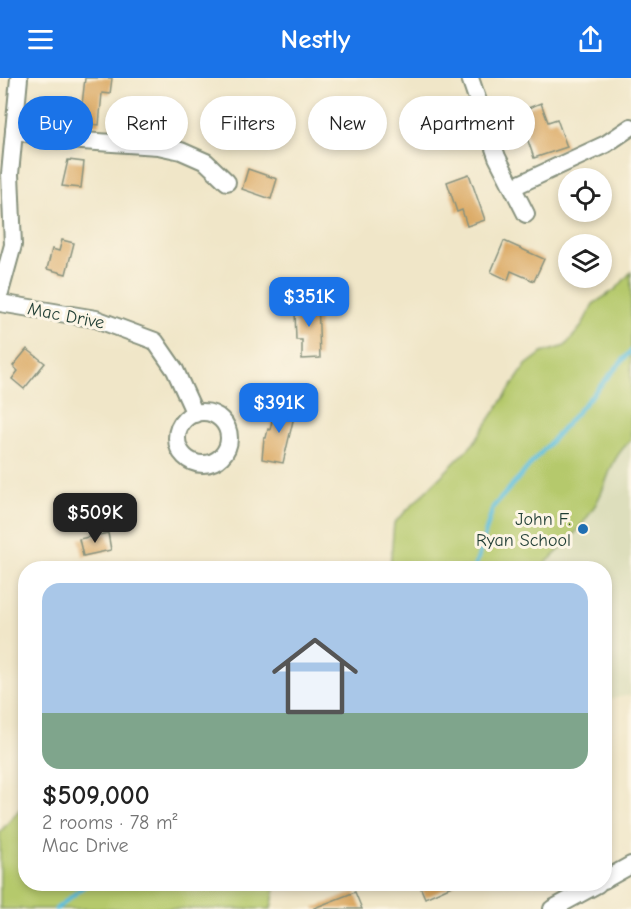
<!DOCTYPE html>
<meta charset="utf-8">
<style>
:root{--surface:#fff;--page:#f2f2f2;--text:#222;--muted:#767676;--line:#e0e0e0;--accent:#1a73e8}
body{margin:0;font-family:"Comic Neue",sans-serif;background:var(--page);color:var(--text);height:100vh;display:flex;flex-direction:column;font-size:22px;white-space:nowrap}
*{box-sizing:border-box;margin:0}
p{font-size:20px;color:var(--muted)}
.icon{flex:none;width:33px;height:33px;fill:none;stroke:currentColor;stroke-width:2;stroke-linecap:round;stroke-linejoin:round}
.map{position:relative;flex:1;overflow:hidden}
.sheet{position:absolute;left:18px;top:483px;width:594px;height:330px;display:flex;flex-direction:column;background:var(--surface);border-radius:24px;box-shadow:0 3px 9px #0003}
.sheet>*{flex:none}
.banner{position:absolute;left:18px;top:18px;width:596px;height:54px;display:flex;gap:12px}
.fabs{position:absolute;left:558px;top:90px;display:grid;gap:12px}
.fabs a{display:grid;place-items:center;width:54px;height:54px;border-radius:50%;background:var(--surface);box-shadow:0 3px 9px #0003;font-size:30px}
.price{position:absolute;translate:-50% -51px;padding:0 14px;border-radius:12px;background:var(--accent);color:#fff;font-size:20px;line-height:39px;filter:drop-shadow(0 2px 3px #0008)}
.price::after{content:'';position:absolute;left:50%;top:36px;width:18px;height:14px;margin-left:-9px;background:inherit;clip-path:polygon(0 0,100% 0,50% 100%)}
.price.selected{background:#222;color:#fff}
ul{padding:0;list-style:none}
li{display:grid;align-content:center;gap:12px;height:318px;padding:0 24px}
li+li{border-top:2px solid var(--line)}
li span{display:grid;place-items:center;height:186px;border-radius:18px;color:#555}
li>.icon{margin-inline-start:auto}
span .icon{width:108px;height:108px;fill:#fffc;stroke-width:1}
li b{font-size:26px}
.pill{padding:0 21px;border-radius:27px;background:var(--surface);box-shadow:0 3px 9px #0003;font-size:21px;line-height:54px}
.pill.selected{background:var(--accent);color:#fff}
header{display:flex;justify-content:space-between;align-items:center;height:78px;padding:0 24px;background:var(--accent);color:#fff;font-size:27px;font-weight:700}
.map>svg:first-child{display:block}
.built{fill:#dddebc}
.green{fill:#b5c96c;stroke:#6a8350;stroke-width:1.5}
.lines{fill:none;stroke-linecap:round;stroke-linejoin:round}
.stream{stroke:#5fbfdd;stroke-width:4.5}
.building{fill:#daa760}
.minor-casing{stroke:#88927e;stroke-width:20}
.minor{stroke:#fff;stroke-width:16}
.poi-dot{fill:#1f6fb2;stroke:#fcf5e5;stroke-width:2}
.labels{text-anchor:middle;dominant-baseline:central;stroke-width:6;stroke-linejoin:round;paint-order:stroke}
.street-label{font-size:18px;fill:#1f3d34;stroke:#fcf5e5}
.poi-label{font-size:18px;fill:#1f3d34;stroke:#fcf5e5;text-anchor:end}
</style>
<header><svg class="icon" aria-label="menu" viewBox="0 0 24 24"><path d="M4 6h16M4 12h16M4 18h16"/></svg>Nestly<svg class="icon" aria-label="share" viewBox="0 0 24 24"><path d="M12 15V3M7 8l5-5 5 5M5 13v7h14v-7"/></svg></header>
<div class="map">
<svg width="631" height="831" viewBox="0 0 631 831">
<rect width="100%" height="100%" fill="#fcf5e5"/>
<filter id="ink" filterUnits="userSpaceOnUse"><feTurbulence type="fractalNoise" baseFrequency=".0167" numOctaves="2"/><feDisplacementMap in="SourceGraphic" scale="12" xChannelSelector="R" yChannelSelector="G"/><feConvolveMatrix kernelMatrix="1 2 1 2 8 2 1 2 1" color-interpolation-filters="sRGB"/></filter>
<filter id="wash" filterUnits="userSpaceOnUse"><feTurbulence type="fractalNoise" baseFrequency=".008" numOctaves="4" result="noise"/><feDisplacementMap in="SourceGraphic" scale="24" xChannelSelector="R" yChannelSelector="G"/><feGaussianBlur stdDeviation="1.35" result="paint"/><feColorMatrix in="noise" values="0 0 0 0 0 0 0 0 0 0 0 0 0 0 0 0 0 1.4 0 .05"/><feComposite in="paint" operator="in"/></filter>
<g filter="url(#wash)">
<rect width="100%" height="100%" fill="#f0e6c8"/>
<path class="built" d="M 631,301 L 631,617 L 605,622 L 604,490 L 547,490 L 522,411 Z"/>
<g class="green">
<path d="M 631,194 L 631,362 C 610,382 611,394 600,418 C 586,447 563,470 540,490 L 390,490 L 394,445 L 473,366 L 526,287 L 542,275 L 565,268 L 581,249 L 593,226 L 616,211 Z"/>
<path d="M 25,725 L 26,806 L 276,806 L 271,831 L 0,831 L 0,754 Z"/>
</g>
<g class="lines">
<g class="stream">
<path d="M 475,490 L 493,429 L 631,273"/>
<path d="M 56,831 L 87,806"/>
</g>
</g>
<g id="blocks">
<g class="building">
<path d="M 85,0 L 112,0 L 110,16 L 102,15 L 99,47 L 80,45 Z"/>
<path d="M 440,24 L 449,50 L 432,56 L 423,29 Z"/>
<path d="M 541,25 L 548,44 L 557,41 L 567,69 L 534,80 L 518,34 Z"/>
<path d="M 68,82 L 84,84 L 81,110 L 62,108 Z"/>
<path d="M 248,91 L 277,101 L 271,121 L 242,111 Z"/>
<path d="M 469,96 L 485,142 L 467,148 L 462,132 L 457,134 L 447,104 Z"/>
<path d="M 62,162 L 74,165 L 66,196 L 47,191 L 52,171 L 59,173 Z"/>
<path d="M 504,163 L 544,181 L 534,203 L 511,193 L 508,202 L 491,194 Z"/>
<path d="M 318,220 L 320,280 L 302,281 L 302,262 L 296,262 L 295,233 L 300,233 L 300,221 Z"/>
<path d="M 27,271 L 45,285 L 24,311 L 12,301 L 18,293 L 13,288 Z"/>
<path d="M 276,325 L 296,330 L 283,385 L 262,381 L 264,360 L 266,360 L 268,351 L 270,352 Z"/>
<path d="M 108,455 L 111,472 L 83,478 L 79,461 Z"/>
<path d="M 419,806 L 456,806 L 425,820 Z"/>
<path d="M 355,814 L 362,831 L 315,831 L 314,830 Z"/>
</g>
</g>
</g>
<g filter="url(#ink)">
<use href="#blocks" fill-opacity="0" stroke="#88927e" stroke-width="1.5"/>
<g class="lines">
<g class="minor-casing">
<g id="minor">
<path d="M 470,0 L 497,79 L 526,136"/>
<path d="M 14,52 L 52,61 L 158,68 L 181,73 L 206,84 L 227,104"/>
<path d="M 513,109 L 606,66 L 631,49"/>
<path d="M 0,214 L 13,167 L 10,96 L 19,0"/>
<path d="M 0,225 L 96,241 L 155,263 L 175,292 L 195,336"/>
<circle cx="203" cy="360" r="26"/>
<path d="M 604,802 L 631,787"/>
<path d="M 552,831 L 598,806"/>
</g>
</g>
<use href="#minor" class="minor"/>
</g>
</g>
<circle class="poi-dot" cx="583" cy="451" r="6"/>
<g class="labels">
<g class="street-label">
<text transform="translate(66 238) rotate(11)">Mac Drive</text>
</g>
<g class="poi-label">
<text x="571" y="441">John F.<tspan x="571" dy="21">Ryan School</tspan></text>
</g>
</g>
</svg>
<div class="fabs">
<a><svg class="icon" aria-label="locate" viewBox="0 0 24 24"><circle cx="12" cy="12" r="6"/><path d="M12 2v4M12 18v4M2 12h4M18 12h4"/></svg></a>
<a><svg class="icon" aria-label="layers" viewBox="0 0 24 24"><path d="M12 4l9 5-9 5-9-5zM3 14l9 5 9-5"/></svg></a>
</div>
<b class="price" style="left:309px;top:250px">$351K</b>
<b class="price" style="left:279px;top:356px">$391K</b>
<b class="price selected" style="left:95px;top:466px">$509K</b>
<div class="banner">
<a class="pill selected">Buy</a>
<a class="pill">Rent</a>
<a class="pill">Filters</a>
<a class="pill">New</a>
<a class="pill">Apartment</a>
</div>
<section class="sheet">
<ul>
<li><span style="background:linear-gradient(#a9c7e8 70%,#7fa58c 0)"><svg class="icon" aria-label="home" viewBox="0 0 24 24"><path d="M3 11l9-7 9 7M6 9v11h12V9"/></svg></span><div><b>$509,000</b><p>2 rooms · 78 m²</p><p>Mac Drive</p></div></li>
</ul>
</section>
</div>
